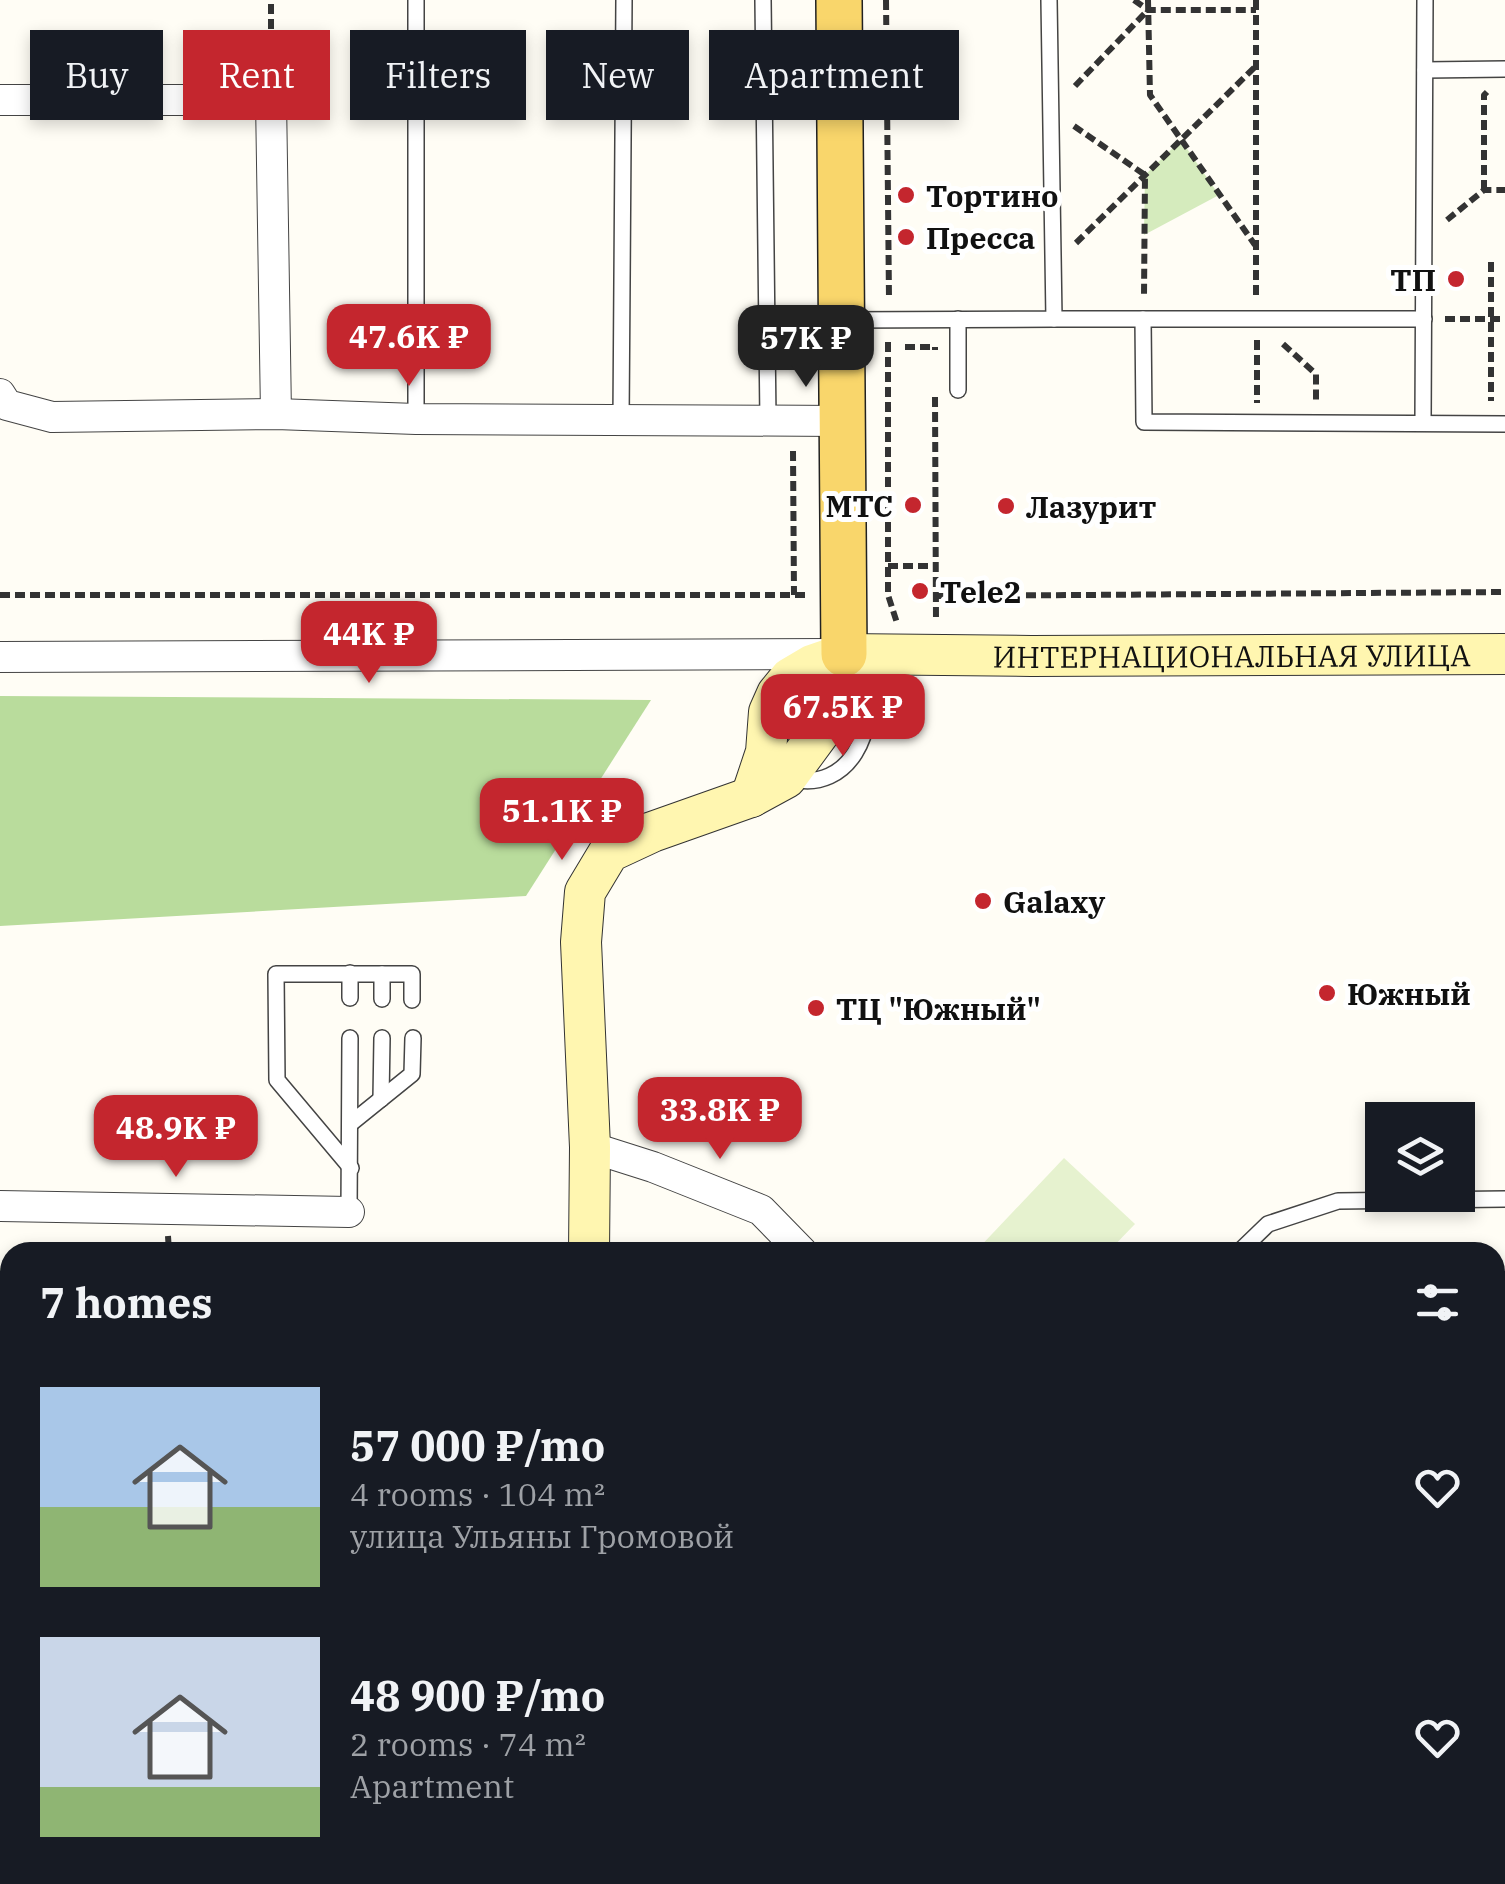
<!DOCTYPE html>
<meta charset="utf-8">
<style>
:root{--surface:#171b24;--page:#242831;--text:#f1f3f6;--muted:#9ea1a6;--accent:#c4262e}
body{margin:0;font-family:"IBM Plex Serif",serif;background:var(--page);color:var(--text);height:100vh;display:flex;flex-direction:column;font-size:38px;white-space:nowrap}
*{box-sizing:border-box;margin:0}
p{font-size:32px;color:var(--muted)}
.icon{flex:none;width:55px;height:55px;fill:none;stroke:currentColor;stroke-width:2;stroke-linecap:round;stroke-linejoin:round}
.map{position:relative;flex:1;overflow:hidden}
.drawer{position:absolute;left:0px;top:1242px;width:1505px;height:642px;display:flex;flex-direction:column;background:var(--surface);border-radius:30px 30px 0 0;box-shadow:0 5px 15px #0003}
.drawer>*{flex:none}
.top-card{position:absolute;left:30px;top:30px;width:1000px;height:90px;display:flex;gap:20px}
.fabs{position:absolute;left:1365px;top:1102px;display:grid;gap:20px}
.fabs a{display:grid;place-items:center;width:110px;height:110px;border-radius:0px;background:var(--surface);box-shadow:0 5px 15px #0003;font-size:50px}
.price{position:absolute;translate:-50% -85px;padding:0 22px;border-radius:20px;background:var(--accent);color:#fff;font-size:32px;line-height:65px;filter:drop-shadow(0 2px 5px #0008)}
.price::after{content:'';position:absolute;left:50%;top:60px;width:30px;height:22px;margin-left:-15px;background:inherit;clip-path:polygon(0 0,100% 0,50% 100%)}
.price.on{background:#222;color:#fff}
ul{padding:0;list-style:none}
li{display:flex;align-items:center;gap:30px;height:250px;padding:0 40px}
li span{display:grid;place-items:center;flex:none;width:280px;height:200px;border-radius:0px;color:#555}
li>.icon{margin-inline-start:auto}
span .icon{width:120px;height:120px;fill:#fffc;stroke-width:1}
li b{font-size:42px}
h2{display:flex;justify-content:space-between;align-items:center;height:120px;padding:0 40px;font-size:42px}
.tag{padding:0 35px;border-radius:0px;background:var(--surface);box-shadow:0 5px 15px #0003;font-size:35px;line-height:90px}
.tag.on{background:var(--accent);color:#fff}
.map>svg:first-child{display:block}
.green{fill:#d5ebbd}
.forest{fill:#b9dc9c}
.pitch{fill:#e6f2cf}
.lines{fill:none;stroke-linecap:round;stroke-linejoin:round}
.service-casing{stroke:#444;stroke-width:18}
.minor-casing{stroke:#444;stroke-width:32}
.secondary-casing{stroke:#333;stroke-width:42}
.primary-casing{stroke:#222;stroke-width:48}
.path{stroke:#333;stroke-width:6;stroke-dasharray:10 5;stroke-linecap:butt}
.service{stroke:#fff;stroke-width:15}
.minor{stroke:#fff;stroke-width:30}
.secondary{stroke:#fff6b0;stroke-width:40}
.primary{stroke:#f9d66b;stroke-width:45}
.poi-dot{fill:#c4262e;stroke:#fff;stroke-width:4}
.labels{text-anchor:middle;dominant-baseline:central;stroke-width:10;stroke-linejoin:round;paint-order:stroke}
.poi-label{font-size:30px;font-weight:bold;fill:#111;stroke:#fff;text-anchor:start}
.street-label{font-size:30px;fill:#111;stroke:#fff}
</style>
<div class="map">
<svg width="1505" height="1884" viewBox="0 0 1505 1884">
<rect width="100%" height="100%" fill="#fffdf5"/>
<g class="green">
<path d="M 1181,140 L 1219,195 L 1144,235 L 1145,175 Z"/>
<path d="M 0,1268 L 10,1269 L 10,1875 L 489,1875 L 489,1884 L 0,1884 Z"/>
</g>
<g class="forest">
<path d="M 0,696 L 651,700 L 526,896 L 0,926 Z"/>
<path d="M 1505,1407 L 1505,1610 L 1495,1618 L 1495,1413 Z"/>
</g>
<path class="pitch" d="M 1064,1158 L 1135,1224 L 1108,1252 L 975,1252 Z"/>
<g class="lines">
<g class="service-casing">
<g id="service">
<path d="M 416,0 L 416,419"/>
<path d="M 763,0 L 768,420"/>
<path d="M 1425,70 L 1505,69"/>
<path d="M 958,319 L 958,390"/>
<path d="M 1054,319 L 1424,319"/>
<path d="M 1143,319 L 1144,422 L 1505,424"/>
<path d="M 846,320 L 1054,319 L 1049,0"/>
<path d="M 621,421 L 624,0"/>
<path d="M 1423,423 L 1425,0"/>
<path d="M 793,779 C 848,792 880,729 862,682 C 859,675 853,668 849,662"/>
<path d="M 350,973 L 350,998"/>
<path d="M 382,974 L 382,999"/>
<path d="M 381,1099 L 382,1038"/>
<path d="M 350,1124 L 412,1074 L 413,1038"/>
<path d="M 351,1168 L 277,1080 L 276,974 L 412,974 L 412,1000"/>
<path d="M 349,1212 L 350,1038"/>
<path d="M 1239,1252 L 1268,1224 L 1338,1201 L 1505,1199"/>
<path d="M 1495,1645 L 1505,1635"/>
<path d="M 795,1875 L 795,1884"/>
<path d="M 1108,1875 L 1119,1884"/>
<path d="M 877,1884 L 886,1875"/>
</g>
</g>
<g class="minor-casing">
<g id="minor">
<path d="M 0,100 L 271,100 L 276,414"/>
<path d="M 0,394 L 7,405 L 52,417 L 276,414 L 416,419 L 842,421"/>
<path d="M 0,657 L 832,654"/>
<path d="M 590,1147 L 653,1167 L 761,1210 L 802,1252"/>
<path d="M 0,1206 L 349,1212"/>
<path d="M 1495,1867 L 1505,1881"/>
</g>
</g>
<g class="secondary-casing">
<g id="secondary">
<path id="s1" d="M 751,797 L 766,752 L 769,712 L 777,694 L 790,678 L 812,665 L 844,654 L 1031,656 L 1505,654"/>
<path d="M 589,1252 L 590,1147 L 581,942 L 585,892 L 609,852 L 652,832 L 751,797 L 786,778 L 825,725 L 844,654"/>
<path d="M 604,1875 L 604,1884"/>
</g>
</g>
<g class="primary-casing">
<path id="primary" d="M 839,0 L 844,654"/>
</g>
<g class="path">
<path d="M 886,0 L 889,299"/>
<path d="M 1134,0 L 1148,10 L 1256,10"/>
<path d="M 1148,0 L 1150,95 L 1255,245"/>
<path d="M 1256,0 L 1256,298"/>
<path d="M 271,74 L 271,0"/>
<path d="M 1075,86 L 1148,10"/>
<path d="M 1074,126 L 1145,175 L 1144,297"/>
<path d="M 1484,190 L 1484,95 L 1487,92"/>
<path d="M 1447,220 L 1484,190 L 1505,190"/>
<path d="M 1076,243 L 1256,66"/>
<path d="M 1491,262 L 1491,401"/>
<path d="M 1445,319 L 1505,319"/>
<path d="M 1257,340 L 1257,403"/>
<path d="M 888,342 L 888,595 L 897,623"/>
<path d="M 1283,344 L 1316,374 L 1316,402"/>
<path d="M 905,347 L 935,347 L 935,350"/>
<path d="M 935,397 L 936,620"/>
<path d="M 793,451 L 794,595"/>
<path d="M 888,566 L 936,566"/>
<path d="M 0,595 L 809,595"/>
<path d="M 936,596 L 1505,592"/>
<path d="M 168,1236 L 169,1252"/>
<path d="M 0,1278 L 10,1278"/>
<path d="M 192,1875 L 192,1884"/>
</g>
<use href="#service" class="service"/>
<use href="#minor" class="minor"/>
<use href="#secondary" class="secondary"/>
<use href="#primary" class="primary"/>
</g>
<g class="poi-dot">
<circle cx="906" cy="195" r="10"/>
<circle cx="906" cy="237" r="10"/>
<circle cx="1456" cy="279" r="10"/>
<circle cx="913" cy="505" r="10"/>
<circle cx="1006" cy="506" r="10"/>
<circle cx="920" cy="591" r="10"/>
<circle cx="983" cy="901" r="10"/>
<circle cx="1327" cy="993" r="10"/>
<circle cx="816" cy="1008" r="10"/>
</g>
<g class="labels">
<g class="poi-label">
<text x="926" y="195">Тортино</text>
<text x="926" y="237">Пресса</text>
<text x="1436" y="279" text-anchor="end">ТП</text>
<text x="893" y="505" text-anchor="end">МТС</text>
<text x="1026" y="506">Лазурит</text>
<text x="940" y="591">Tele2</text>
<text x="1003" y="901">Galaxy</text>
<text x="1347" y="993">Южный</text>
<text x="836" y="1008">ТЦ "Южный"</text>
</g>
<g class="street-label">
<text stroke="none"><textPath href="#s1" startOffset="575">ИНТЕРНАЦИОНАЛЬНАЯ УЛИЦА</textPath></text>
</g>
</g>
</svg>
<div class="fabs">
<a><svg class="icon" aria-label="layers" viewBox="0 0 24 24"><path d="M12 4l9 5-9 5-9-5zM3 14l9 5 9-5"/></svg></a>
</div>
<b class="price" style="left:409px;top:389px">47.6K ₽</b>
<b class="price on" style="left:806px;top:390px">57K ₽</b>
<b class="price" style="left:369px;top:686px">44K ₽</b>
<b class="price" style="left:843px;top:759px">67.5K ₽</b>
<b class="price" style="left:562px;top:863px">51.1K ₽</b>
<b class="price" style="left:720px;top:1162px">33.8K ₽</b>
<b class="price" style="left:176px;top:1180px">48.9K ₽</b>
<div class="top-card">
<a class="tag">Buy</a>
<a class="tag on">Rent</a>
<a class="tag">Filters</a>
<a class="tag">New</a>
<a class="tag">Apartment</a>
</div>
<section class="drawer">
<h2>7 homes<svg class="icon" aria-label="filters" viewBox="0 0 24 24"><path d="M4 7h16M4 17h16"/><circle cx="9" cy="7" r="2"/><circle cx="15" cy="17" r="2"/></svg></h2>
<ul>
<li><span style="background:linear-gradient(#a9c7e8 60%,#8fb573 0)"><svg class="icon" aria-label="home" viewBox="0 0 24 24"><path d="M3 11l9-7 9 7M6 9v11h12V9"/></svg></span><div><b>57 000 ₽/mo</b><p>4 rooms · 104 m²</p><p>улица Ульяны Громовой</p></div><svg class="icon" aria-label="heart" viewBox="0 0 24 24"><path d="M12 20l-8-8c-3-5 5-10 8-4 3-6 11-1 8 4z"/></svg></li>
<li><span style="background:linear-gradient(#c9d6e8 75%,#8fb573 0)"><svg class="icon" aria-label="home" viewBox="0 0 24 24"><path d="M3 11l9-7 9 7M6 9v11h12V9"/></svg></span><div><b>48 900 ₽/mo</b><p>2 rooms · 74 m²</p><p>Apartment</p></div><svg class="icon" aria-label="heart" viewBox="0 0 24 24"><path d="M12 20l-8-8c-3-5 5-10 8-4 3-6 11-1 8 4z"/></svg></li>
</ul>
</section>
</div>
